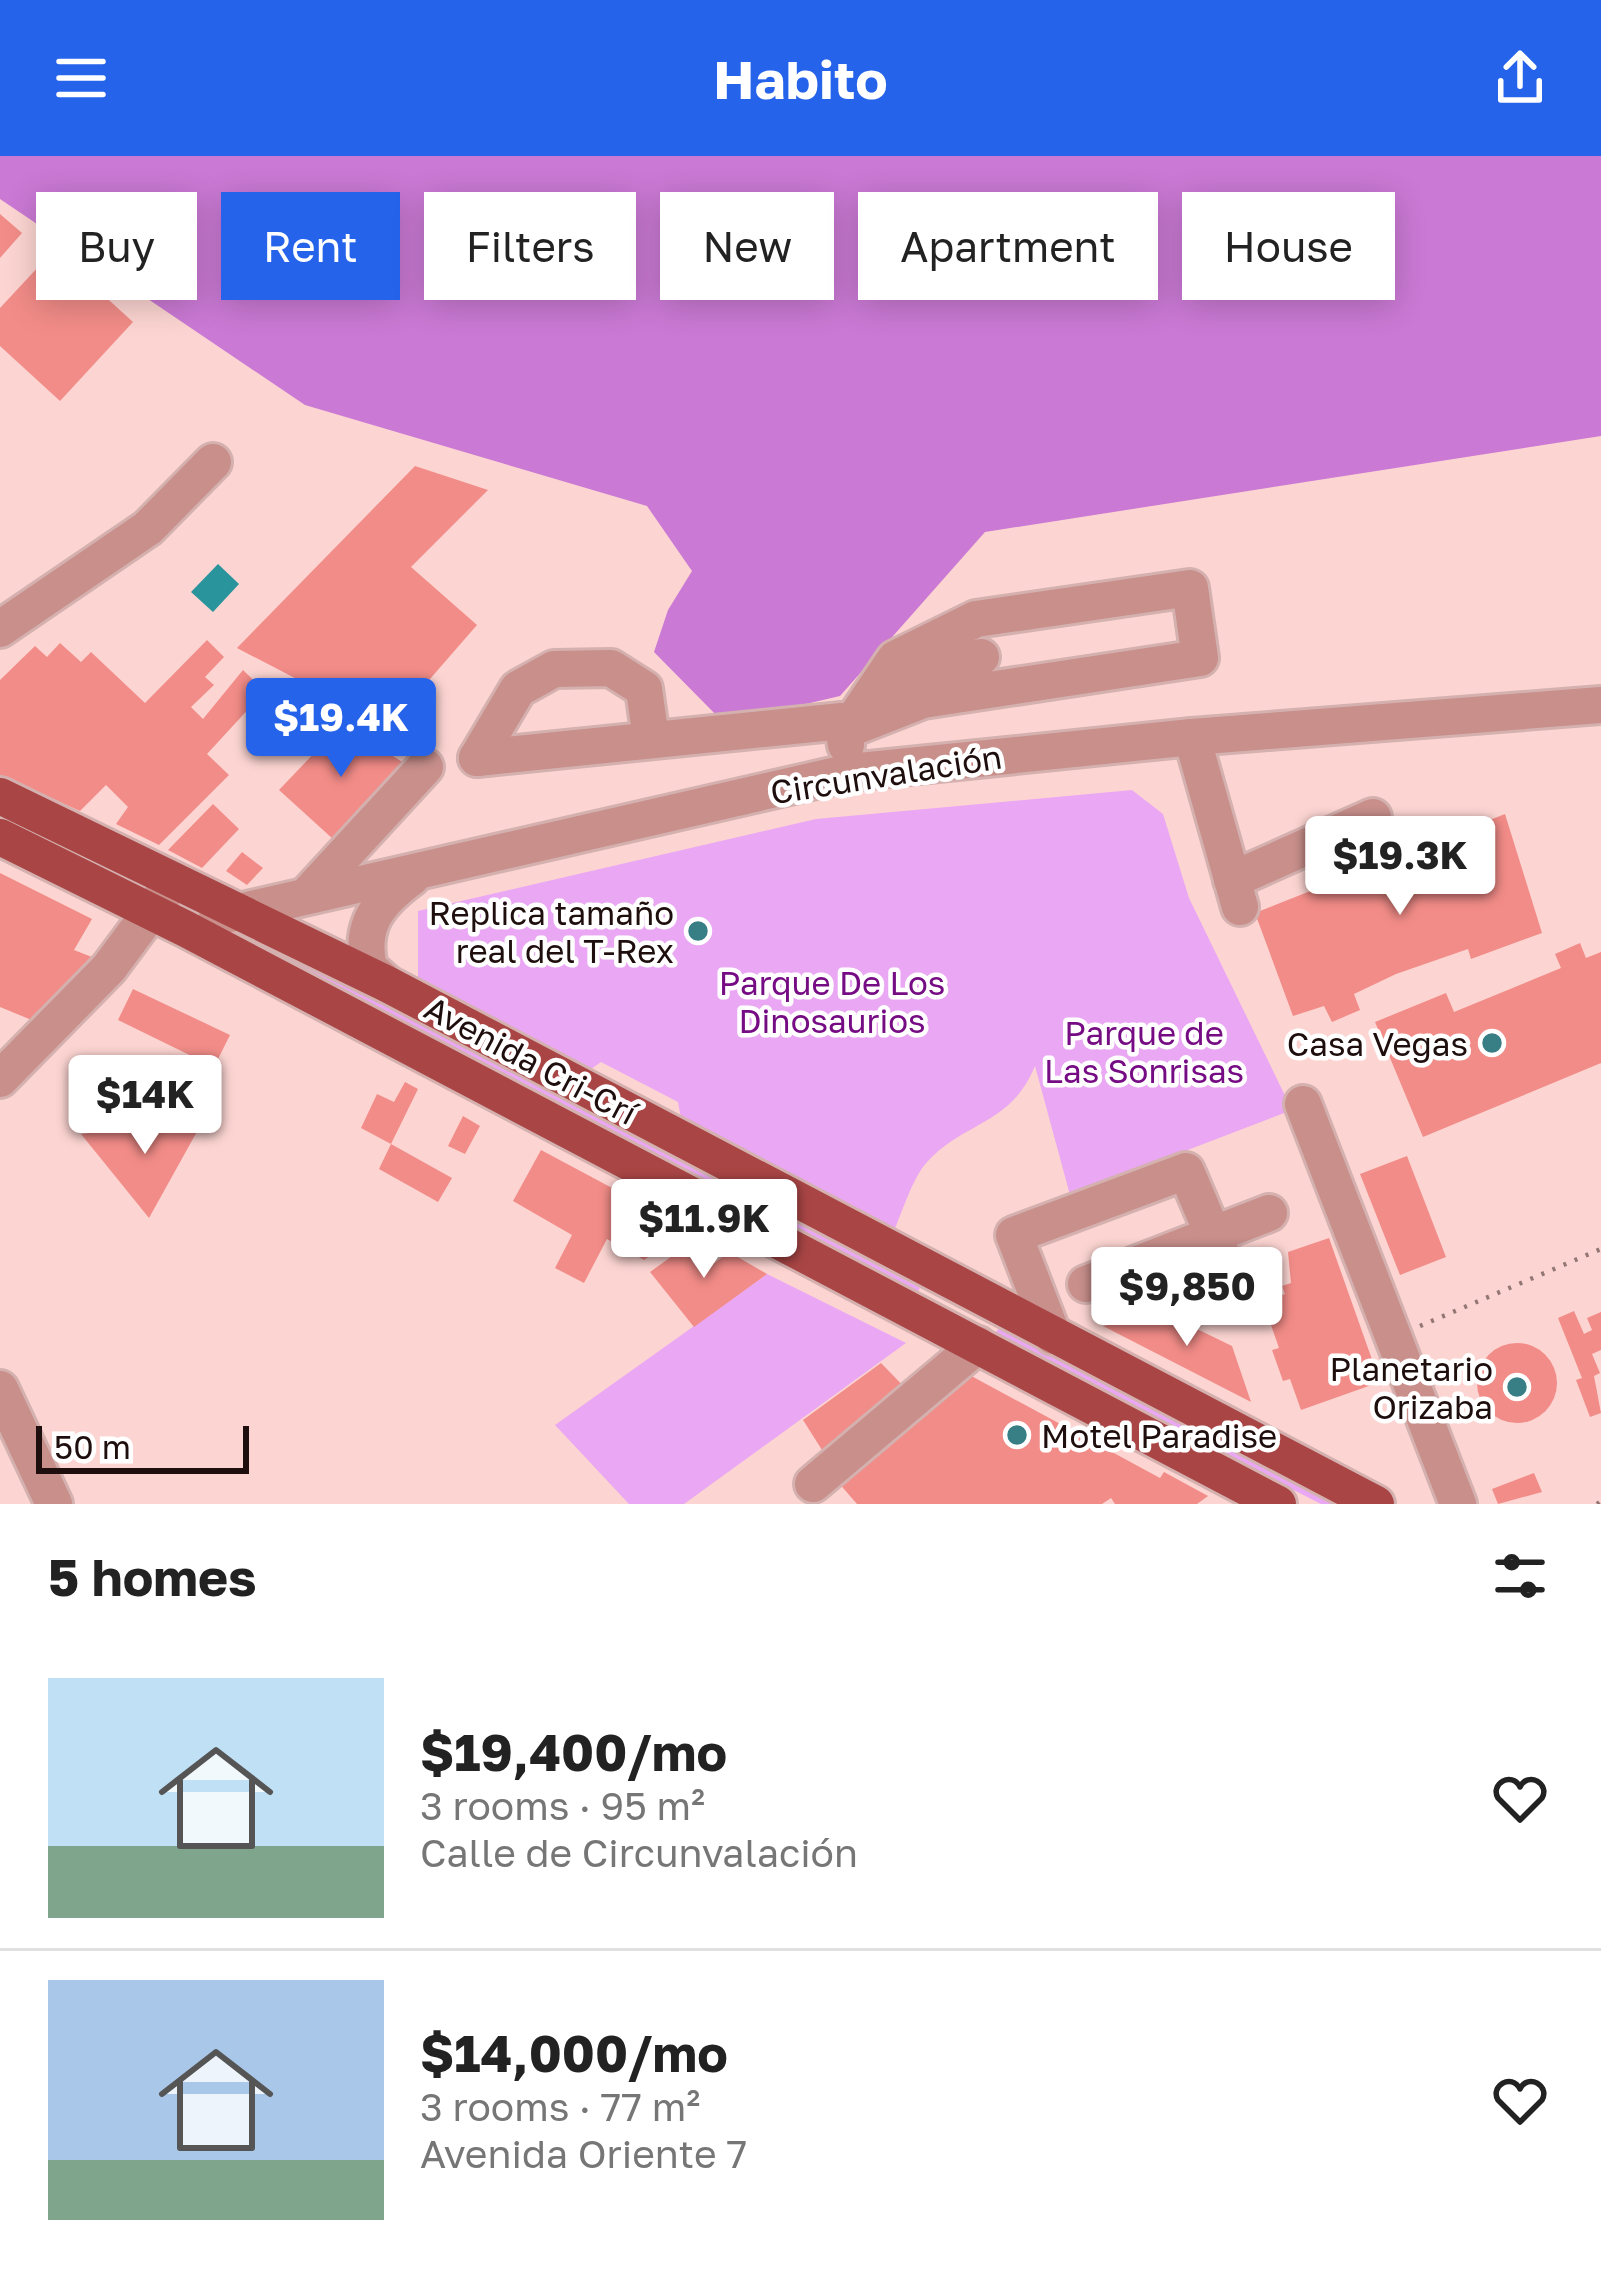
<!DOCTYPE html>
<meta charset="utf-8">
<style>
:root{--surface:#fff;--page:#f6f6f6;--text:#222;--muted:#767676;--line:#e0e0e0;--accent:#2563eb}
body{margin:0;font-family:"Golos Text",sans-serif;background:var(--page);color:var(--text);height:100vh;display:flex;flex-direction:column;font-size:45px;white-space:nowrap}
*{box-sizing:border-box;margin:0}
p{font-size:39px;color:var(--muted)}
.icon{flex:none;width:66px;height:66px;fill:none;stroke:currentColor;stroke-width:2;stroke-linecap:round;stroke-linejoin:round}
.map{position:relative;height:1348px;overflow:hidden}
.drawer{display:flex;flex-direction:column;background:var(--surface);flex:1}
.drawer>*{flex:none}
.banner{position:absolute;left:36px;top:36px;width:1530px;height:108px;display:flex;gap:24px}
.scale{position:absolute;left:36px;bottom:30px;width:213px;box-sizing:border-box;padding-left:12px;border:6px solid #1e0e0d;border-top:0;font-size:33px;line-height:42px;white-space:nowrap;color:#1e0e0d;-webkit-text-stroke:9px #fff;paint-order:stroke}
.price{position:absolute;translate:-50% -102px;padding:0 27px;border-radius:12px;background:#fff;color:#222;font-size:39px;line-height:78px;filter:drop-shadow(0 3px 6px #0008)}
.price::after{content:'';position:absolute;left:50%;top:72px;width:36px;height:27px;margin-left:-18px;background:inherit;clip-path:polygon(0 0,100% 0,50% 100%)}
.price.selected{background:var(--accent);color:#fff}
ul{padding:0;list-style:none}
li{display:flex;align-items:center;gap:36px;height:300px;padding:0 48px}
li+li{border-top:3px solid var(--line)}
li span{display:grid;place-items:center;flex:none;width:336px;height:240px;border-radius:0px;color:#555}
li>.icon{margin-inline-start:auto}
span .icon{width:144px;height:144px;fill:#fffc;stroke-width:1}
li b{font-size:51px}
h2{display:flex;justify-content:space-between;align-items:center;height:144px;padding:0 48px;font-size:51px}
.tag{padding:0 42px;border-radius:0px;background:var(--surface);box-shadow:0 6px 30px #0003;font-size:42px;line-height:108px}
.tag.selected{background:var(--accent);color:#fff}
header{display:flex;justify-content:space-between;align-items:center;height:156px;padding:0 48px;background:var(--accent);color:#fff;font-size:54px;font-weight:700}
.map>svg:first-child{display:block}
.green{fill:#eaa7f3}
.forest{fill:#ca79d4}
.water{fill:#2a949d}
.building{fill:#f28c88}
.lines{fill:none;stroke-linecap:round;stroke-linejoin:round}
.minor-casing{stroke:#d4b1af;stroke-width:42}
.major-casing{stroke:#d4b1af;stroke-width:42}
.path{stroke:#937775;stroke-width:4.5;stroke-dasharray:3 9;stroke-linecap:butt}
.minor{stroke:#c88f8b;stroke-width:36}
.major{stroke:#a94545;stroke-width:36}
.poi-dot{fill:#377f85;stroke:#fff;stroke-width:4.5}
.labels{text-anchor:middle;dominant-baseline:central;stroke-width:9;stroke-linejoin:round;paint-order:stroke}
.street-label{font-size:33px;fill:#1e0e0d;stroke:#fff}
.poi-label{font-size:33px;fill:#1e0e0d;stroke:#fff;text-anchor:end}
.park-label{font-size:33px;fill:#760c83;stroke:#fff}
</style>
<header><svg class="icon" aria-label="menu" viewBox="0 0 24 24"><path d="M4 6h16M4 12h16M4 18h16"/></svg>Habito<svg class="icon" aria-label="share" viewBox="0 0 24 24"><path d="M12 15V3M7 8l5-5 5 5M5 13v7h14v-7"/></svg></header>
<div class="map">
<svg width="1601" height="1348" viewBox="0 0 1601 1348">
<rect width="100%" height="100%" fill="#fcd5d2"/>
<g class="green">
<path d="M 1132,634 L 1163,658 L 1189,742 L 1292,954 L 1070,1039 L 1035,910 C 1011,969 965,965 928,1005 C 911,1023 901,1061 890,1084 L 683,974 L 678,946 L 601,906 L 580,921 L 418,832 L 418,755 L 816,663 Z"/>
<path d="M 242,774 L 920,1132 L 915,1140 L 233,780 Z"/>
<path d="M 767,1118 L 906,1187 L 684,1348 L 629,1348 L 555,1269 Z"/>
<path d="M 999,1172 L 1342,1348 L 1321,1348 L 994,1179 Z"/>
</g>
<path class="forest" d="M 0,0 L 1601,0 L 1601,280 L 985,376 L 840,540 L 724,567 L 654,496 L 668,454 L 692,415 L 647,350 L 305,249 L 0,43 Z"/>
<path class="water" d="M 218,408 L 239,428 L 213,456 L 191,436 Z"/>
<g class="building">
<path d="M 0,58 L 22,77 L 0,102 Z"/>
<path d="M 54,94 L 133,166 L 60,245 L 0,190 L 0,152 Z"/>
<path d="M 415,310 L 488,334 L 411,411 L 477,469 L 416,539 L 402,578 L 237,492 Z"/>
<path d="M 207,484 L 224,501 L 205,521 L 214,529 L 191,551 L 203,563 L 243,514 L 265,535 L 207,598 L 229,619 L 159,689 L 116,668 L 128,651 L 106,629 L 80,655 L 0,619 L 0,524 L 35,490 L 47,501 L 60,487 L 81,506 L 91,496 L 145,547 Z"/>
<path d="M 341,569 L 406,608 L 333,683 L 279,634 Z"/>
<path d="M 213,648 L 239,673 L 202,712 L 168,694 Z"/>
<path d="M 1505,658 L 1542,777 L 1471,803 L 1468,793 L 1396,818 L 1354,838 L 1360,854 L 1332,866 L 1324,850 L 1293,860 L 1255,757 Z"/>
<path d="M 242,696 L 263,712 L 247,729 L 226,715 Z"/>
<path d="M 0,717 L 92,763 L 74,794 L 92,801 L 34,865 L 0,851 Z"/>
<path d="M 1580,787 L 1586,802 L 1601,796 L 1601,907 L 1423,981 L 1375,866 L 1446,837 L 1454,856 L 1561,812 L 1555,798 Z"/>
<path d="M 133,833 L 230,879 L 214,911 L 118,864 Z"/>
<path d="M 405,926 L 418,933 L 391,988 L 361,972 L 377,938 L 394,946 Z"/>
<path d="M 463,960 L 480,970 L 465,998 L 448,990 Z"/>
<path d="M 204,963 L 149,1062 L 81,978 Z"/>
<path d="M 391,988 L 452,1022 L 438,1046 L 379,1013 Z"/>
<path d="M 541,994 L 629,1041 L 688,1074 L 644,1104 L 607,1083 L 584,1127 L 555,1112 L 572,1079 L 513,1045 Z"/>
<path d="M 1407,1000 L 1446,1101 L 1400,1119 L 1360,1018 Z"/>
<path d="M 700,1080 L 715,1087 L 692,1105 L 701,1117 L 729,1096 L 767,1118 L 694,1171 L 650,1116 Z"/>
<path d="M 1329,1082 L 1380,1226 L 1301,1254 L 1290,1223 L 1283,1225 L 1272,1194 L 1279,1192 L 1263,1146 L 1285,1138 L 1282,1130 L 1291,1127 L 1288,1096 Z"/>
<path d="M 1574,1155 L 1584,1178 L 1592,1174 L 1587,1162 L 1601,1156 L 1601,1194 L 1592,1198 L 1600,1217 L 1594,1220 L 1601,1257 L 1590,1261 L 1576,1224 L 1582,1222 L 1558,1162 Z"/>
<path d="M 1164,1157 L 1232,1190 L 1251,1246 L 1103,1170 Z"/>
<circle cx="1517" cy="1227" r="40"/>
<path d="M 881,1207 L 913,1240 L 829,1305 L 803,1264 Z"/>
<path d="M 964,1216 L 1160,1322 L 1164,1316 L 1208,1340 L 1197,1348 L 1115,1348 L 1111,1342 L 1102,1348 L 857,1348 L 837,1325 Z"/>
<path d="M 1534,1317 L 1542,1336 L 1498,1348 L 1492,1333 Z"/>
</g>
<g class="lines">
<g class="minor-casing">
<g id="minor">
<path d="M 0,473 L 148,372 L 213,306"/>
<path d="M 884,538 L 920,517 L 981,501"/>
<path d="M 844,575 L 923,544 L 1200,502 L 1190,432 L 976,463 L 895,503 L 855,562"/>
<path d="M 1192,581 L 1240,751"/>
<path d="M 477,602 L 842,565 L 846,589"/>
<path d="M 477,602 L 518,533 L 554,513 L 611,512 L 644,533 L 651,583"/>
<path d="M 1232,724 L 1373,661"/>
<path d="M 309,737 L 425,611"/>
<path d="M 217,761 L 850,616 L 1192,581 L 1601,549"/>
<path d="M 387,828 L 369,812 C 359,769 378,746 412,721"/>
<path d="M 0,923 L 109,812 L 172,727"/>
<path d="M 1303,948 L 1458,1348"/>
<path d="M 1086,1128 L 1269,1057"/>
<path d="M 1053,1180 L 1014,1079 L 1186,1015 L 1231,1121"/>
<path d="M 0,1233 L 54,1348"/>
<path d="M 813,1328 L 978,1189"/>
</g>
</g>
<g class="major-casing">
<g id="major">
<path d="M 0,640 L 387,828 L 1376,1348"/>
<path d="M 0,681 L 186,773 L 1278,1348"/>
</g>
</g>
<g class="path">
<path d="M 1420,1170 L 1601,1093"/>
<path d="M 1597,1348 L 1601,1345"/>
</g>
<use href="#minor" class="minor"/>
<use href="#major" class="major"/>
</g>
<g class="poi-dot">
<circle cx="698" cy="775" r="12"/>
<circle cx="1492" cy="887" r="12"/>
<circle cx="1517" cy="1231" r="12"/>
<circle cx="1017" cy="1279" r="12"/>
</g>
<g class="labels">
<g class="street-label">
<text transform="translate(886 618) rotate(-9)">Circunvalación</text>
<text transform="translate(531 904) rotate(28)">Avenida Cri-Crí</text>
</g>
<g class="poi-label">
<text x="674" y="756">Replica tamaño<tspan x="674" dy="38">real del T-Rex</tspan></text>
<text x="1468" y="887">Casa Vegas</text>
<text x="1493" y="1212">Planetario<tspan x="1493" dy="38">Orizaba</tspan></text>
<text x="1041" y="1279" text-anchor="start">Motel Paradise</text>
</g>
<g class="park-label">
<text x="832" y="826">Parque De Los<tspan x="832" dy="38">Dinosaurios</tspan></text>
<text x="1144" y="876">Parque de<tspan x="1144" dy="38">Las Sonrisas</tspan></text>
</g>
</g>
</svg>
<div class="scale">50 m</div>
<b class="price selected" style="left:341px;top:624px">$19.4K</b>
<b class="price" style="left:1400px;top:762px">$19.3K</b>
<b class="price" style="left:145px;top:1001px">$14K</b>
<b class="price" style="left:704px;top:1125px">$11.9K</b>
<b class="price" style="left:1187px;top:1193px">$9,850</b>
<div class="banner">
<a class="tag">Buy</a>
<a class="tag selected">Rent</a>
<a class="tag">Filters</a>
<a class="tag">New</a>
<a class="tag">Apartment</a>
<a class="tag">House</a>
</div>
</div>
<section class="drawer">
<h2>5 homes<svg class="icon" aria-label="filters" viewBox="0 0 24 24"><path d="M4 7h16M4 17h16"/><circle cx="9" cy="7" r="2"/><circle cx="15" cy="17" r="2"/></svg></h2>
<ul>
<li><span style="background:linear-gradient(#bfe0f5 70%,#7fa58c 0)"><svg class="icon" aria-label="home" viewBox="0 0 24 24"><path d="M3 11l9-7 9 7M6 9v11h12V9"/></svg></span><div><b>$19,400/mo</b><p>3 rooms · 95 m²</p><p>Calle de Circunvalación</p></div><svg class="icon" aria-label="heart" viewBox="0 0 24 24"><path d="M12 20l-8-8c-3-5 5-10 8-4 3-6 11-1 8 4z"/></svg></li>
<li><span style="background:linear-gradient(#a9c7e8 75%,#7fa58c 0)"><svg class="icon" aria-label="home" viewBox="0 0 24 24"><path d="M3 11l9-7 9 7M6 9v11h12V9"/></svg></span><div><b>$14,000/mo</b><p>3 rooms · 77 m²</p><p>Avenida Oriente 7</p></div><svg class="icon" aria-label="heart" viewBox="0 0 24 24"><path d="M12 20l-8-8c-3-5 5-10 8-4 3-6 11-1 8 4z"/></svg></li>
</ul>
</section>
